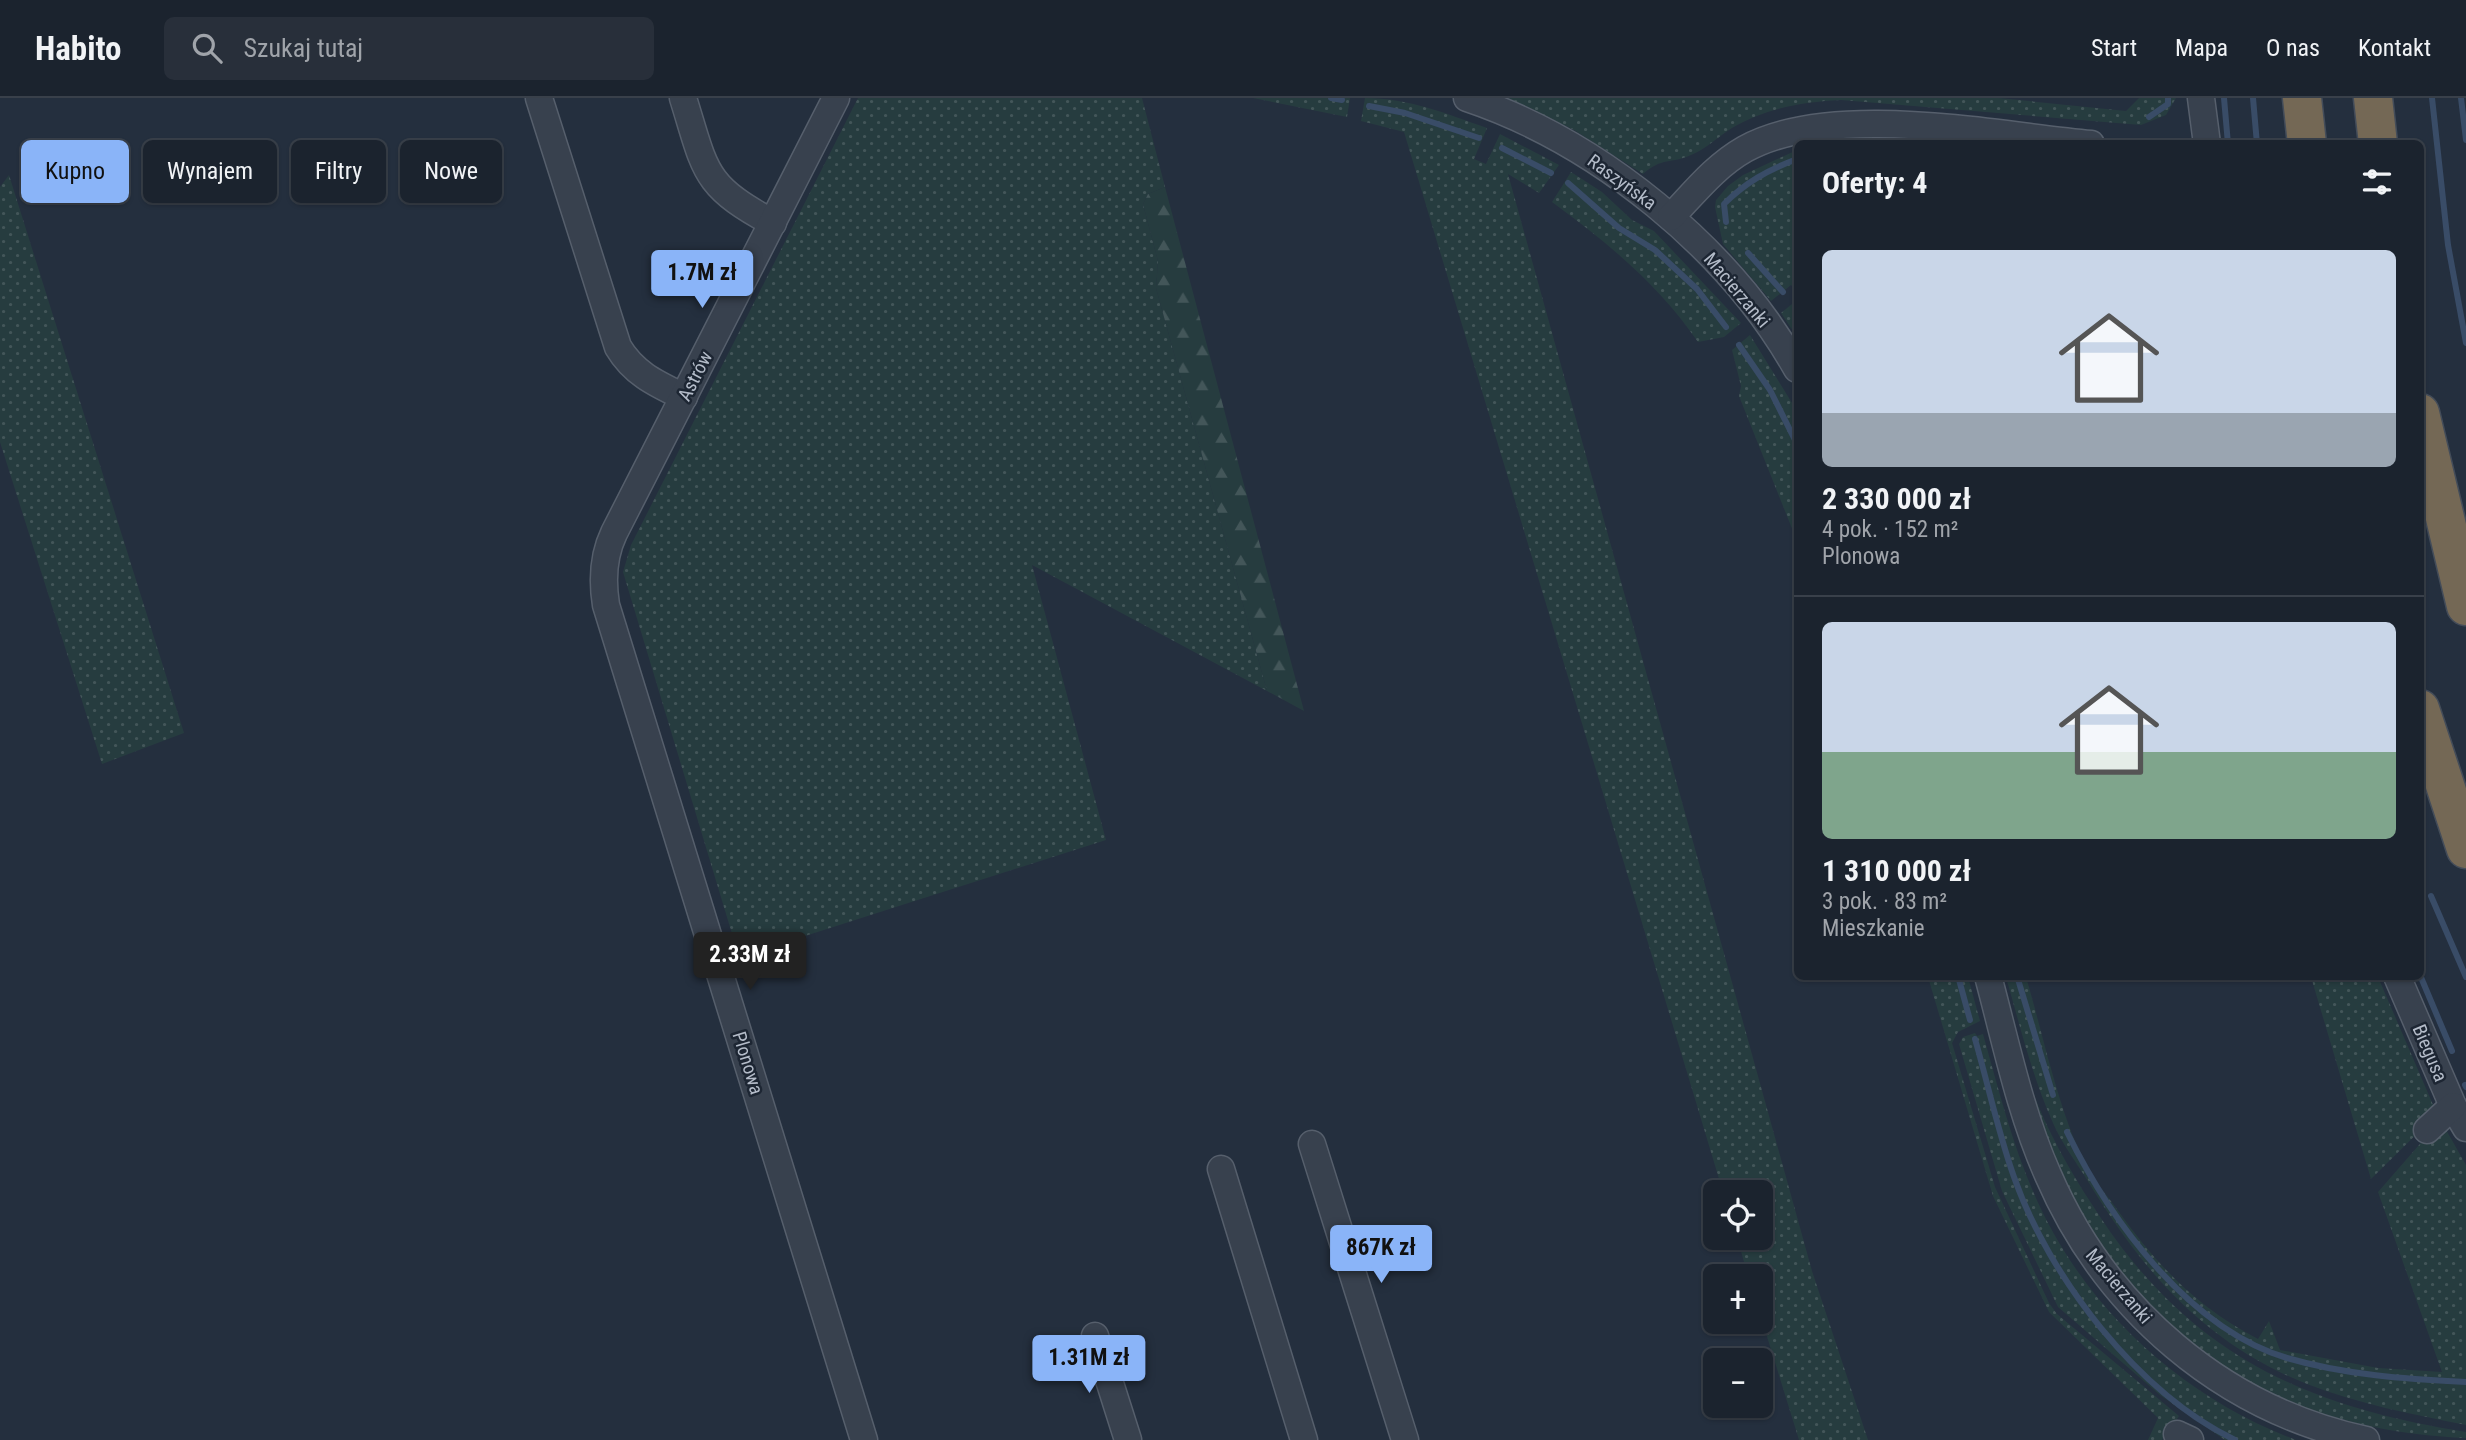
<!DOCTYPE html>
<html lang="pl">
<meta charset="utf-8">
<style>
:root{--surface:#1b232e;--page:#282f3a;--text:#f1f3f6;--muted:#a0a4aa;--line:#39404a;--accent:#8ab4f8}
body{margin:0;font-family:"Roboto Condensed",sans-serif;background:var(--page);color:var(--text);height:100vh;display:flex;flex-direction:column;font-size:26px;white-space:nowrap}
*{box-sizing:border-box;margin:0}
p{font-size:23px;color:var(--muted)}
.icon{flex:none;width:38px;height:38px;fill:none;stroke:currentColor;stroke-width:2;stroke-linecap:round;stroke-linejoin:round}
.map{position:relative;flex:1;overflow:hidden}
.details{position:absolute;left:1794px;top:42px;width:630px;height:840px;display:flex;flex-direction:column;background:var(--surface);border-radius:10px;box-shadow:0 2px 5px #0004,0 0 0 2px var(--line)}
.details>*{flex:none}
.guide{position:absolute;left:21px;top:42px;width:665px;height:63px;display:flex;gap:14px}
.fabs{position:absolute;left:1703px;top:1082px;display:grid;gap:14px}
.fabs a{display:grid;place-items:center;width:70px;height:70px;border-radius:10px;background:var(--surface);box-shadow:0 2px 5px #0004,0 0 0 2px var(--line);font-size:35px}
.price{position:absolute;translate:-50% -60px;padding:0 16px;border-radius:7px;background:var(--accent);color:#111;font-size:23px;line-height:46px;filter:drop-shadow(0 2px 4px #0008)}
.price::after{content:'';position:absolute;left:50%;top:42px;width:21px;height:16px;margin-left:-10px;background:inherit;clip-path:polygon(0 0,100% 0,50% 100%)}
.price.current{background:#222;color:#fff}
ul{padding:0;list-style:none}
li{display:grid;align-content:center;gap:14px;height:371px;padding:0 28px}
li+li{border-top:2px solid var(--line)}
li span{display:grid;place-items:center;height:217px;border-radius:10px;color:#555}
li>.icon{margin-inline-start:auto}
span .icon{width:126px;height:126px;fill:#fffc;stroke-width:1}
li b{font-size:30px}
h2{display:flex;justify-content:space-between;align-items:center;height:84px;padding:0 28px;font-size:30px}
.tag{padding:0 24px;border-radius:10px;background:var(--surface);box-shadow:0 2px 5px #0004,0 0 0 2px var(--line);font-size:24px;line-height:63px}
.tag.current{background:var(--accent);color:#111}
header{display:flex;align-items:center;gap:42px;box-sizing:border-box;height:98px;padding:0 35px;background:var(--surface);border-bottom:2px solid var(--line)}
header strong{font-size:33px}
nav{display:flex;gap:38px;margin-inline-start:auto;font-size:24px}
.search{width:490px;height:63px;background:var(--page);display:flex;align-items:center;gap:18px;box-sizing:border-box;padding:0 24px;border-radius:10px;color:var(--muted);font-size:26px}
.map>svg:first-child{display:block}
.grass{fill:url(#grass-dots)}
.forest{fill:url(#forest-firs)}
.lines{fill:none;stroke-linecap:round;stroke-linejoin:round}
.stream{stroke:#394c67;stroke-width:6}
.minor-casing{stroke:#565f6c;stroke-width:29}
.highway-casing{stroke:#434c59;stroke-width:41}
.minor{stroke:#38414e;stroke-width:26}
.highway{stroke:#746855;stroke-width:38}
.labels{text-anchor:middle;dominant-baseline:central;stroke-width:5;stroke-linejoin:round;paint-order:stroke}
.street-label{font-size:19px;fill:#b4bcc9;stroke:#1d2633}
</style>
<header>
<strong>Habito</strong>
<div class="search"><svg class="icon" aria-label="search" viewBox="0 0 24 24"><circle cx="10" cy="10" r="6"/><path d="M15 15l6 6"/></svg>Szukaj tutaj</div>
<nav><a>Start</a><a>Mapa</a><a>O nas</a><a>Kontakt</a></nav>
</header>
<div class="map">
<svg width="2466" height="1342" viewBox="0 0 2466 1342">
<defs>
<pattern id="grass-dots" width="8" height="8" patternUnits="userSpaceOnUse" patternTransform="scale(1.75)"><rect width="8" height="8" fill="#263c3f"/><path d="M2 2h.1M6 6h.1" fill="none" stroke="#435659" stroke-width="1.8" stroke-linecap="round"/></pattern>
<pattern id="forest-firs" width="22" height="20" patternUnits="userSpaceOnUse" patternTransform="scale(1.75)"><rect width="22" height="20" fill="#263c3f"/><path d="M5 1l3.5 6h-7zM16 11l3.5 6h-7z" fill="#435659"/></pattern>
</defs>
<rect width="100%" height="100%" fill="#242f3e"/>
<g class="grass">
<path d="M 858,0 L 1142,0 L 1165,89 L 1148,96 L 1143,106 L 1158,163 L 1156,190 L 1267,593 L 1032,467 L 1106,742 L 739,859 L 623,474 L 631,447 Z"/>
<path d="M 1253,0 L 1350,0 L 1347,19 Z"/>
<path d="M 1365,0 C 1409,0 1447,16 1487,30 L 1474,61 L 1486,66 L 1500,36 L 1559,67 L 1539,95 L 1508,76 L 1812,1173 L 1868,1342 L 1799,1342 L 1761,1219 L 1760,1178 L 1748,1178 L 1737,1139 L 1760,1139 L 1760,1094 L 1723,1094 L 1404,34 L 1361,23 Z"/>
<path d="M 1508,0 L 1999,0 L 2126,13 L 2139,0 L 2176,0 L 2166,17 L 2141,27 L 1841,2 C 1802,4 1766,10 1732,30 C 1719,38 1706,51 1691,57 C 1671,66 1662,59 1643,76 L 1574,32 Z"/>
<path d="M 1797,52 L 1797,194 L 1791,187 L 1771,203 L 1723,146 L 1715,109 L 1716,102 L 1728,88 L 1743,77 Z"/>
<path d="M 1571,74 L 1602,94 L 1632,122 L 1654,133 L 1741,225 L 1724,239 L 1698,244 C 1659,187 1608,145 1552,104 Z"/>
<path d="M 9,77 L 184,635 L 102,666 L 0,344 L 0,89 Z"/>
<path d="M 1797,202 L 1797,239 L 1781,215 Z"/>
<path d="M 1750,237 L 1797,313 L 1797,443 L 1739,298 L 1741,288 L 1732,252 Z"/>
<path d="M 1928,879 L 1968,879 L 1980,923 L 1958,934 L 1952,945 L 1995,1089 L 2049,1205 L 2057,1216 L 2179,1318 L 2162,1342 L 2148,1342 L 2158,1320 L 2049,1214 L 1993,1098 Z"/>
<path d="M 2006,879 L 2026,879 C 2043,936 2060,1020 2088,1071 C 2095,1084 2107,1097 2116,1110 C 2157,1167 2195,1208 2258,1241 L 2269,1223 L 2280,1252 L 2378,1270 L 2442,1274 L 2378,1094 L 2426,1039 L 2445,1030 L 2466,1067 L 2466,1327 C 2412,1316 2358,1306 2307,1286 C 2206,1246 2144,1175 2089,1085 C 2077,1065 2062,1046 2053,1025 C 2032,978 2020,928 2006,879 Z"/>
<path d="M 2311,879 L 2378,879 L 2437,1016 L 2371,1081 Z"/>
<path d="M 1975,935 L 1977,938 L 1983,936 C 2002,1004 2019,1074 2054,1136 C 2107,1230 2195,1304 2296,1342 L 2225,1342 L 2160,1297 L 2058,1209 L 2002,1093 L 1959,946 L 1963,939 Z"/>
<path d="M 2026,975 C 2042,1023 2065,1065 2093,1108 C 2185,1253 2300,1308 2466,1334 L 2466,1340 C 2299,1333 2156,1261 2075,1109 C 2053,1067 2039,1021 2026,975 Z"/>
</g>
<path class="forest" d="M 1165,89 L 1304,613 L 1267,593 L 1156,190 L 1158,163 L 1143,106 L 1148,96 Z"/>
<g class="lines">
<g class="stream">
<path d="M 1331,0 L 1342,2"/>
<path d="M 2224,0 L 2228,46"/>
<path d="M 2253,0 L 2257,46"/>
<path d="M 2432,0 L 2448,147 L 2466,245"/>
<path d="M 2461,0 L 2466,42"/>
<path d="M 1369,8 L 1405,15 L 1479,40"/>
<path d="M 2149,19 L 2168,6 L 2168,0"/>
<path d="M 1502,50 L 1551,75"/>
<path d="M 1568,85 L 1619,130 L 1655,152 L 1697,191 L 1726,229"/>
<path d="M 1726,124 L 1724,106 C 1746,84 1768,72 1797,61"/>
<path d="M 1748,155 L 1783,194"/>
<path d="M 1739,247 L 1770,292 L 1797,346"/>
<path d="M 2420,773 L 2422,779"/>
<path d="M 2431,798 L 2466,879"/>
<path d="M 2420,877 L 2452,953"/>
<path d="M 1958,878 L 1970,922"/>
<path d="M 2017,878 L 2053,997"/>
<path d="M 1975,941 C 1988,986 1998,1034 2014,1079 C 2049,1179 2138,1295 2235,1342"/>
<path d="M 2465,987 L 2466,989"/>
<path d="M 2067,1034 C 2110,1122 2189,1231 2287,1260 C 2345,1277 2406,1281 2466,1284"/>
</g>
<g class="minor-casing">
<g id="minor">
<path d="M 539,0 L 618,249 C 634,276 657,286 684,299"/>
<path d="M 683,0 C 706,73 702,87 773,125"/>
<path d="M 836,0 L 614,435 C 603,458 602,482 606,507 L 864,1342"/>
<path d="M 1467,0 C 1598,44 1729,150 1797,271"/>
<path d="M 2201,0 L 2207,46"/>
<path d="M 1671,119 C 1694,95 1715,68 1745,51 C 1832,3 1993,37 2091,46"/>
<path d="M 1988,878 C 2006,945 2020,1014 2048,1077 C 2106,1211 2222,1311 2366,1342"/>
<path d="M 2397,878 L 2453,1008 L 2466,1030"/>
<path d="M 2427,1032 L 2453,1008"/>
<path d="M 1312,1046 L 1405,1342"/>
<path d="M 1221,1071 L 1304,1342"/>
<path d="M 1095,1238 L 1128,1342"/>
<path d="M 2177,1336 L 2190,1342"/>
</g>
</g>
<g class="highway-casing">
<g id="highway">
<path d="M 2302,0 L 2307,46"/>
<path d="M 2373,0 L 2378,46"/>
<path d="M 2420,315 L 2466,508"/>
<path d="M 2420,611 L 2466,751"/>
</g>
</g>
<use href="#minor" class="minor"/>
<use href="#highway" class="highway"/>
</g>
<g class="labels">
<g class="street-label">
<text transform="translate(1622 84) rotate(36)">Raszyńska</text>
<text transform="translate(1737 192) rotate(50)">Macierzanki</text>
<text transform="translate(695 278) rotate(-63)">Astrów</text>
<text transform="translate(2430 955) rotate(67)">Biegusa</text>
<text transform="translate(748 965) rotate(73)">Plonowa</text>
<text transform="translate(2119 1188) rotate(50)">Macierzanki</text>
</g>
</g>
</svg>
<div class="fabs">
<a><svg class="icon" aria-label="locate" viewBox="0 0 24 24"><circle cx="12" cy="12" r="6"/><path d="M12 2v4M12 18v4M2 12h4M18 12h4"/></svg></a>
<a>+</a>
<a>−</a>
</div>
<b class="price" style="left:702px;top:212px">1.7M zł</b>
<b class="price current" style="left:750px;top:894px">2.33M zł</b>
<b class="price" style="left:1381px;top:1187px">867K zł</b>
<b class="price" style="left:1089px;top:1297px">1.31M zł</b>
<div class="guide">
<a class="tag current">Kupno</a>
<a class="tag">Wynajem</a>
<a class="tag">Filtry</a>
<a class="tag">Nowe</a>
</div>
<section class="details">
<h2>Oferty: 4<svg class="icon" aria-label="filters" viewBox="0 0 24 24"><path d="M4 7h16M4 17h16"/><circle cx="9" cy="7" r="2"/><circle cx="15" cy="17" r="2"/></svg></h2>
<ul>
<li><span style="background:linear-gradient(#c9d6e8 75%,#9aa5b1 0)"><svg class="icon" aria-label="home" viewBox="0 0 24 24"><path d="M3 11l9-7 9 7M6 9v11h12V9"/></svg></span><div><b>2 330 000 zł</b><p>4 pok. · 152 m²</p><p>Plonowa</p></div></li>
<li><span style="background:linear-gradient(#c9d6e8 60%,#7fa58c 0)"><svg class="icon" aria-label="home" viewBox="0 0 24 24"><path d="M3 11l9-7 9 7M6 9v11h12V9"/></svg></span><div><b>1 310 000 zł</b><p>3 pok. · 83 m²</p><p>Mieszkanie</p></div></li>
</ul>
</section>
</div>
